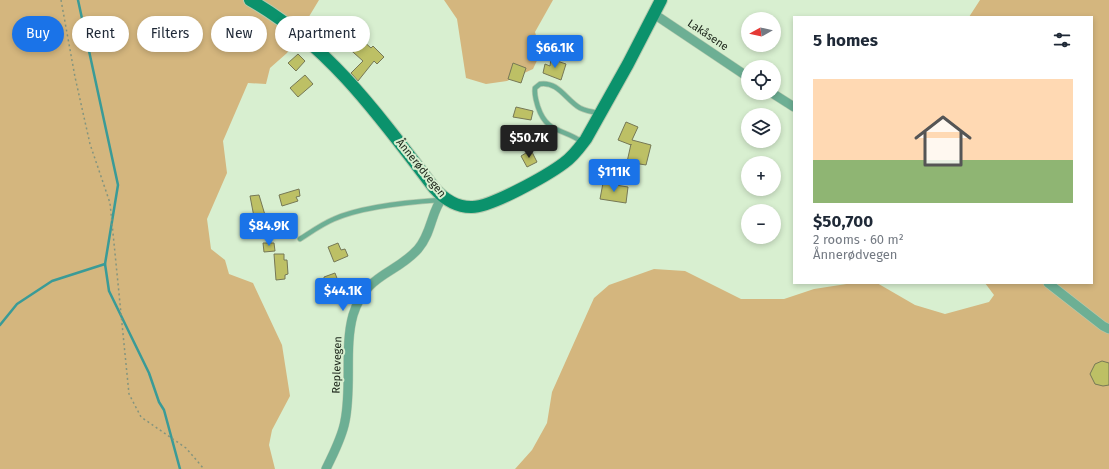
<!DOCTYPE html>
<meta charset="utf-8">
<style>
:root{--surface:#fff;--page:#f6f6f7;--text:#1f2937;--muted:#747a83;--line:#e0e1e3;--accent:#1a73e8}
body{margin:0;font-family:"Fira Sans",sans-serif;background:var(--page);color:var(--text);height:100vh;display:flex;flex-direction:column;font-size:15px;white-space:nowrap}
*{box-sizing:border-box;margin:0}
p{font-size:13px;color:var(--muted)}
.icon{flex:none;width:22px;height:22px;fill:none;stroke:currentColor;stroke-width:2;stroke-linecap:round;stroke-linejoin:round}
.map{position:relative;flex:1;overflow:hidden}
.details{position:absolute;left:793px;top:16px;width:300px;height:268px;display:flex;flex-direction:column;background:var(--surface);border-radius:0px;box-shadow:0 2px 6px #0003}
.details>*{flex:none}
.banner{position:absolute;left:12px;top:16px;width:380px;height:36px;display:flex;gap:8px}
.needle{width:26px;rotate:262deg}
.controls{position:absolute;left:741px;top:12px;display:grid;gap:8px}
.controls a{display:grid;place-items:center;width:40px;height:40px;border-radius:50%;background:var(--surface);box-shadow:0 2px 6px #0003;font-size:20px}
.price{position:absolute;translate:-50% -34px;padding:0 9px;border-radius:4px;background:var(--accent);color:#fff;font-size:13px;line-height:26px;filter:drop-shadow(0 1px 2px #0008)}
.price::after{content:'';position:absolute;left:50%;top:24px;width:12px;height:9px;margin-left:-6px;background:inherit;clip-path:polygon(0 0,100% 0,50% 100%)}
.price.current{background:#222;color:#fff}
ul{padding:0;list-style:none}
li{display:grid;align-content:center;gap:8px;height:212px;padding:0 20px}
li+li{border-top:1px solid var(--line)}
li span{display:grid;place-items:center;height:124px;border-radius:0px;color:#555}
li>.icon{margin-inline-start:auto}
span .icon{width:72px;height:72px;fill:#fffc;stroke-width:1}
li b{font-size:17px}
h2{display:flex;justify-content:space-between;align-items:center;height:48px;padding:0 20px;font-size:17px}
.tag{padding:0 14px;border-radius:18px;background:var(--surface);box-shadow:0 2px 6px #0003;font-size:14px;line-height:36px}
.tag.current{background:var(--accent);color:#fff}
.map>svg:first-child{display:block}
.green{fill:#d4b67e}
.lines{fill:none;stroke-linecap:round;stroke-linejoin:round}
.stream{stroke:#3a9b97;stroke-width:2.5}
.building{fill:#bdc065;stroke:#767856}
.lane-casing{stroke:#b6caaf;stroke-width:6}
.street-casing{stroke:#b6caaf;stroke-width:10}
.secondary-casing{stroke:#b6caaf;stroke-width:14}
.path{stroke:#83947e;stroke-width:1.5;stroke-dasharray:2 3;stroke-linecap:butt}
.lane{stroke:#6daf94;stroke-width:4.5}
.street{stroke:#6daf94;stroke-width:9}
.secondary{stroke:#0b926c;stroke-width:12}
.labels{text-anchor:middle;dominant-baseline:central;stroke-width:4;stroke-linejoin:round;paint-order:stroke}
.street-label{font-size:11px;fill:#1b2419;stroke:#d8efd0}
</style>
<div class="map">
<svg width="1109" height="469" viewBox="0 0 1109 469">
<rect width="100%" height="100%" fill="#d8efd0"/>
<g class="green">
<path d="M 0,0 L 319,0 L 287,53 L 270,68 L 266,84 L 248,83 L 223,141 L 227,173 L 207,219 L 211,249 L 225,260 L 229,274 L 253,283 L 282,345 L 290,396 L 272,430 L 269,445 L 275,469 L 0,469 Z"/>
<path d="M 444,0 L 553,0 L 535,32 L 541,52 L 533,69 L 507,81 L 486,84 L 466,78 L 457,19 Z"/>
<path d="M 980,0 L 1109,0 L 1109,469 L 515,469 L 532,450 L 547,423 L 552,392 L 594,298 L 609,285 L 654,269 L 685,271 L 741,299 L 784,299 L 814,289 L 853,283 L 877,283 L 915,305 L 945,314 L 989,302 L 994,295 L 985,283 L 1092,283 L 1092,17 L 969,17 Z"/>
</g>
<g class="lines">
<g class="stream">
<path d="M 105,264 L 109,291 L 149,373 L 159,402 L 164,410 L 180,469"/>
<path d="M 0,325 L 17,304 L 52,281 L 105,264 L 118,185 L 78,0"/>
</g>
</g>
<g class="building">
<path d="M 343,23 L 371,48 L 373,46 L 384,57 L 377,64 L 374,61 L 358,81 L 351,73 L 363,61 L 345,45 L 347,43 L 335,32 L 330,38 L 324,33 L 330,26 L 335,32 Z"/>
<path d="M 298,54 L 305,61 L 296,71 L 288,63 Z"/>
<path d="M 551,59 L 566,64 L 561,80 L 543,73 L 545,64 L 550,66 Z"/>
<path d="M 513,63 L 526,68 L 521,83 L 508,79 Z"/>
<path d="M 305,75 L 313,84 L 298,97 L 290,88 Z"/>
<path d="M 516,107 L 533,111 L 531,120 L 513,117 Z"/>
<path d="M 626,122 L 638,127 L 632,140 L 651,145 L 646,165 L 627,162 L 631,144 L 631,145 L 618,140 Z"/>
<path d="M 531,150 L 537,162 L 527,167 L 521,156 Z"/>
<path d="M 603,183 L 628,187 L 626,203 L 600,199 Z"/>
<path d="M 299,189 L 300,196 L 296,197 L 298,201 L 282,206 L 279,195 Z"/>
<path d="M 259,195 L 265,215 L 254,217 L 250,196 Z"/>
<path d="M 263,243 L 274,243 L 275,251 L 264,252 Z"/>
<path d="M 338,243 L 341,250 L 345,249 L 348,256 L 334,262 L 328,247 Z"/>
<path d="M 274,254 L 284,254 L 284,260 L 287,260 L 288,274 L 285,275 L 285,279 L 276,280 Z"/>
<path d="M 335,273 L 341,289 L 330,293 L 324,280 L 324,277 Z"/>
<path d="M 1102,361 L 1109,363 L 1109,385 L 1103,386 L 1095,384 L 1090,374 L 1095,364 Z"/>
</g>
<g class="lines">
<g class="lane-casing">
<g id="lane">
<path d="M 582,142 C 563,128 547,134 538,107 C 536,100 534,95 535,88 L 540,84 C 558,81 566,100 580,108 C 586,111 592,112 599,113"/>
<path d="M 300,239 C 311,232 322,224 334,219 C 361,207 410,202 440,200"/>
</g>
</g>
<g class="street-casing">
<g id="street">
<path d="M 654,14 L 748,77"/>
<path d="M 772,93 L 794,107"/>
<path d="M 1048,283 L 1103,326 L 1109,329"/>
<path d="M 326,469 C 333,454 342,438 345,421 C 352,387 344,347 353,315 C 366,273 395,275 418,249 C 432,233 431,211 443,197"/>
</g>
</g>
<g class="secondary-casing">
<path id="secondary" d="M 250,0 C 328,44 381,118 434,188 C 444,199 455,207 471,207 C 490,208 548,175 564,163 C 573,157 580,147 586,139 L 628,64 L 661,0"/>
</g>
<path class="path" d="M 61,0 L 75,77 L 90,144 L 110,203 L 129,394 L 141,417 L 186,448 L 204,469"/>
<use href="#lane" class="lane"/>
<use href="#street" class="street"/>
<use href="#secondary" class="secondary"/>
</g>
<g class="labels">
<g class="street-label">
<text transform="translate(708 35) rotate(34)">Lakåsene</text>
<text transform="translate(421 168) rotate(51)">Ånnerødvegen</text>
<text transform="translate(337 365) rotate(-88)">Replevegen</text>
</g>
</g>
</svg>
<div class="controls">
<a><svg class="needle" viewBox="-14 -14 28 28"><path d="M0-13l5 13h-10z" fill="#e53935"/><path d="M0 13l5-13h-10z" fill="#747a83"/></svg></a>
<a><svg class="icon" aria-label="locate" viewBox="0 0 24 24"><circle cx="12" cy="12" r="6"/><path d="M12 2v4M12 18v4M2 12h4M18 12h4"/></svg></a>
<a><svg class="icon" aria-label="layers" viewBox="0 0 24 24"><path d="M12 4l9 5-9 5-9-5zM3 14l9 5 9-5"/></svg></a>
<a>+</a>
<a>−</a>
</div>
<b class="price" style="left:555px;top:69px">$66.1K</b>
<b class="price current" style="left:529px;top:159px">$50.7K</b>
<b class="price" style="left:614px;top:193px">$111K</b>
<b class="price" style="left:269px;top:247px">$84.9K</b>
<b class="price" style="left:343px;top:312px">$44.1K</b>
<div class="banner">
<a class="tag current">Buy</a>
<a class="tag">Rent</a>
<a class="tag">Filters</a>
<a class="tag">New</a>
<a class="tag">Apartment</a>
</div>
<section class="details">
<h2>5 homes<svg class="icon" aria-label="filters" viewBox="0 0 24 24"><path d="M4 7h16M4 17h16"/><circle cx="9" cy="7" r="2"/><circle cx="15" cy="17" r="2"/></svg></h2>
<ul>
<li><span style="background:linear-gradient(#ffd9b3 65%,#8fb573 0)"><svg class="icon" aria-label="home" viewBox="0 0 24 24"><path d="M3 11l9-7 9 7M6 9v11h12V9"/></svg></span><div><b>$50,700</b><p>2 rooms · 60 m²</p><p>Ånnerødvegen</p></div></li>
</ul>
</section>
</div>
